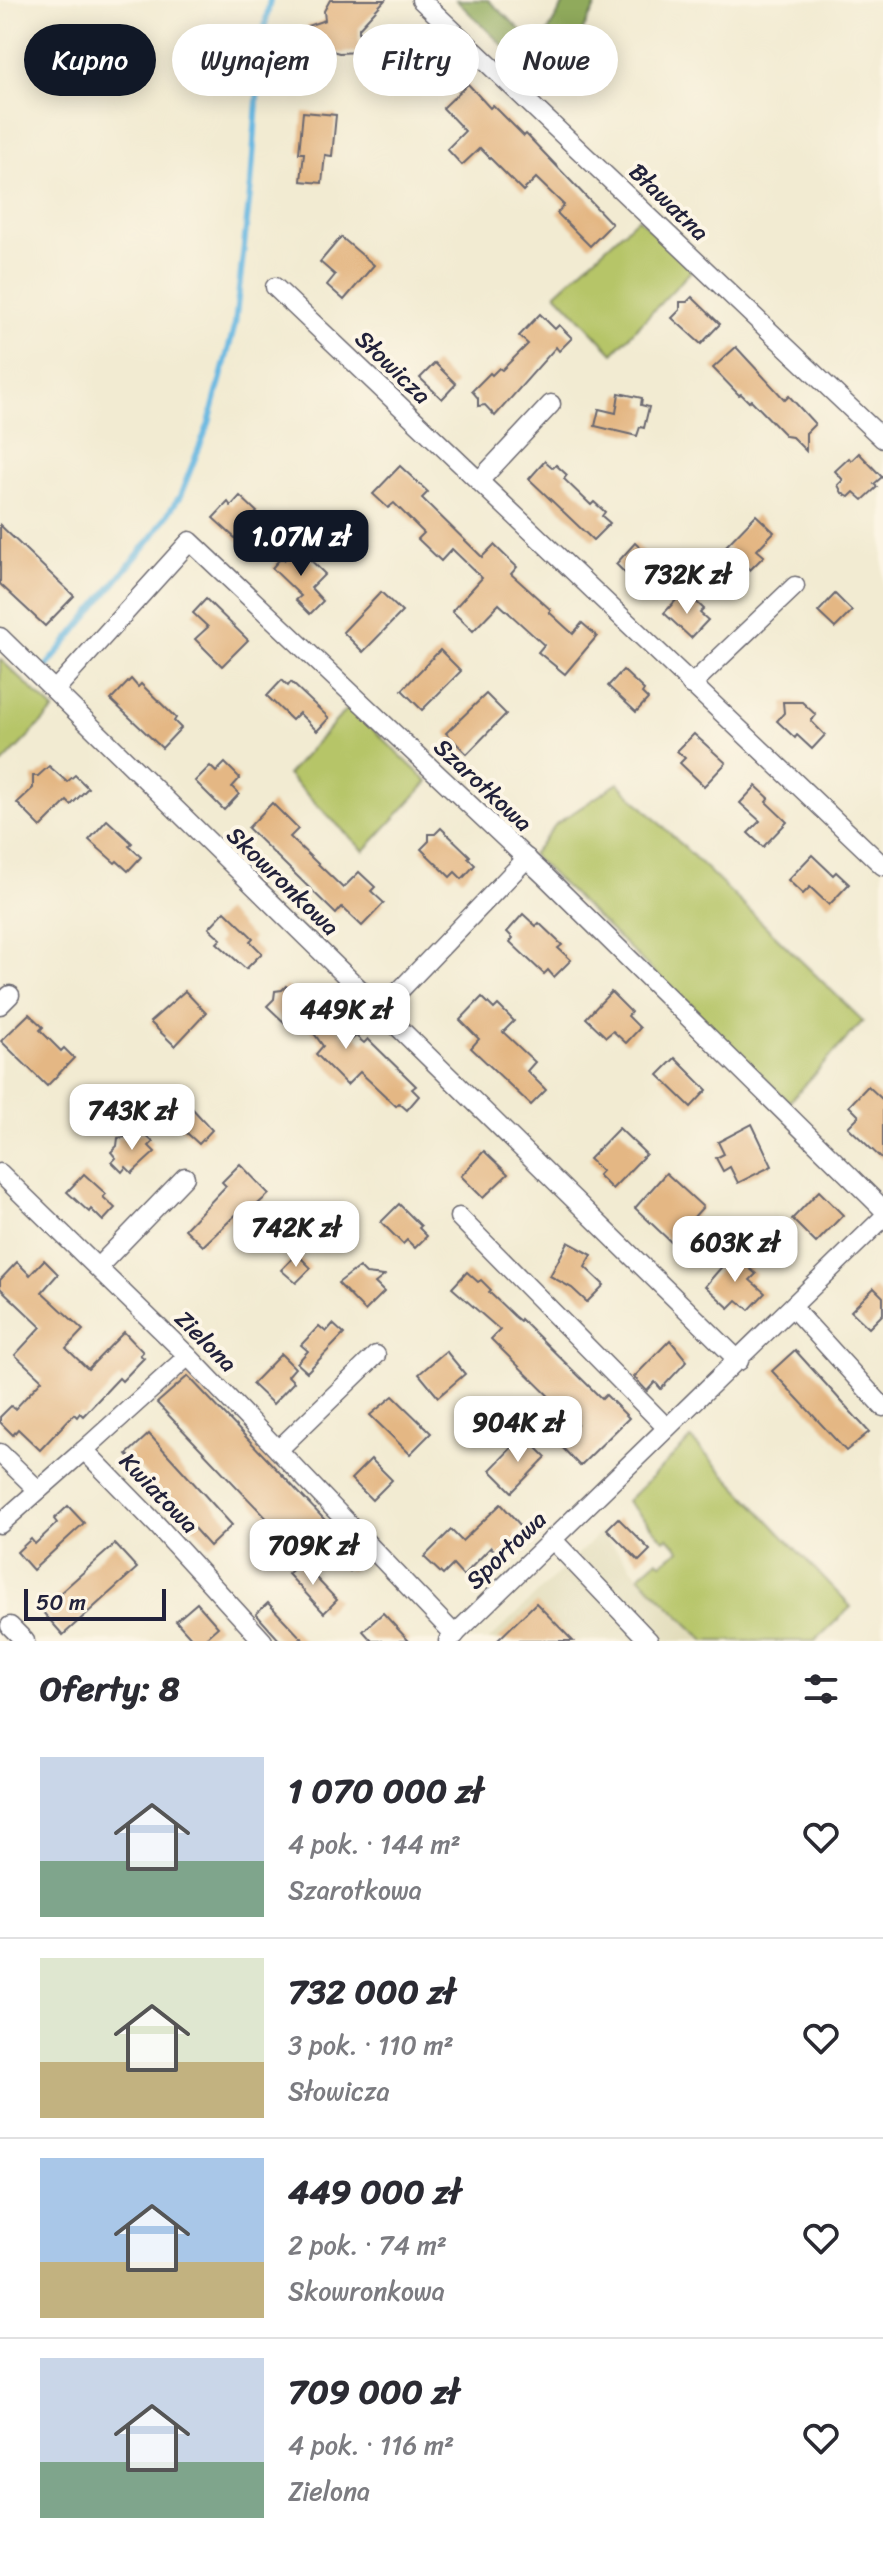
<!DOCTYPE html>
<html lang="pl">
<meta charset="utf-8">
<style>
:root{--surface:#fff;--page:#f2f2f3;--text:#2b2b33;--muted:#7c7c81;--line:#e1e1e2;--accent:#111827}
body{margin:0;font-family:Sriracha,sans-serif;background:var(--page);color:var(--text);height:100vh;display:flex;flex-direction:column;font-size:30px;white-space:nowrap}
*{box-sizing:border-box;margin:0}
p{font-size:26px;color:var(--muted)}
.icon{flex:none;width:44px;height:44px;fill:none;stroke:currentColor;stroke-width:2;stroke-linecap:round;stroke-linejoin:round}
.map{position:relative;height:1641px;overflow:hidden}
.sheet{display:flex;flex-direction:column;background:var(--surface);flex:1}
.sheet>*{flex:none}
.top-card{position:absolute;left:24px;top:24px;width:836px;height:72px;display:flex;gap:16px}
.scale{position:absolute;left:24px;bottom:20px;width:142px;box-sizing:border-box;padding-left:8px;border:4px solid #22223b;border-top:0;font-size:22px;line-height:28px;white-space:nowrap;color:#22223b;-webkit-text-stroke:6px #fcf5e5;paint-order:stroke}
.price{position:absolute;translate:-50% -68px;padding:0 18px;border-radius:16px;background:#fff;color:#222;font-size:26px;line-height:52px;filter:drop-shadow(0 2px 4px #0008)}
.price::after{content:'';position:absolute;left:50%;top:48px;width:24px;height:18px;margin-left:-12px;background:inherit;clip-path:polygon(0 0,100% 0,50% 100%)}
.price.active{background:var(--accent);color:#fff}
ul{padding:0;list-style:none}
li{display:flex;align-items:center;gap:24px;height:200px;padding:0 40px}
li+li{border-top:2px solid var(--line)}
li span{display:grid;place-items:center;flex:none;width:224px;height:160px;border-radius:0px;color:#555}
li>.icon{margin-inline-start:auto}
span .icon{width:96px;height:96px;fill:#fffc;stroke-width:1}
li b{font-size:34px}
h2{display:flex;justify-content:space-between;align-items:center;height:96px;padding:0 40px;font-size:34px}
.chip{padding:0 28px;border-radius:36px;background:var(--surface);box-shadow:0 4px 20px #0003;font-size:28px;line-height:72px}
.chip.active{background:var(--accent);color:#fff}
.map>svg:first-child{display:block}
.built{fill:#e1dcba}
.green{fill:#b6c568;stroke:#6c7452;stroke-width:2}
.forest{fill:#90aa5c;stroke:#59664c;stroke-width:2}
.lines{fill:none;stroke-linecap:round;stroke-linejoin:round}
.stream{stroke:#66b7e1;stroke-width:6}
.building{fill:#e4b784}
.minor-casing{stroke:#6b6870;stroke-width:21}
.minor{stroke:#fff;stroke-width:18}
.labels{text-anchor:middle;dominant-baseline:central;stroke-width:8;stroke-linejoin:round;paint-order:stroke}
.street-label{font-size:24px;fill:#22223b;stroke:#fcf5e5}
</style>
<div class="map">
<svg width="883" height="1641" viewBox="0 0 883 1641">
<rect width="100%" height="100%" fill="#fcf5e5"/>
<filter id="ink" filterUnits="userSpaceOnUse"><feTurbulence type="fractalNoise" baseFrequency=".0125" numOctaves="2"/><feDisplacementMap in="SourceGraphic" scale="16" xChannelSelector="R" yChannelSelector="G"/><feConvolveMatrix kernelMatrix="1 2 1 2 8 2 1 2 1" color-interpolation-filters="sRGB"/></filter>
<filter id="wash" filterUnits="userSpaceOnUse"><feTurbulence type="fractalNoise" baseFrequency=".006" numOctaves="4" result="noise"/><feDisplacementMap in="SourceGraphic" scale="32" xChannelSelector="R" yChannelSelector="G"/><feGaussianBlur stdDeviation="1.8" result="paint"/><feColorMatrix in="noise" values="0 0 0 0 0 0 0 0 0 0 0 0 0 0 0 0 0 1.4 0 .05"/><feComposite in="paint" operator="in"/></filter>
<g filter="url(#wash)">
<rect width="100%" height="100%" fill="#f2ebd2"/>
<path class="built" d="M 601,1532 L 639,1576 L 705,1641 L 488,1641 Z"/>
<g class="green">
<path d="M 638,218 L 692,270 L 613,353 L 556,293 Z"/>
<path d="M 0,659 L 54,710 L 0,766 Z"/>
<path d="M 346,710 L 358,715 L 428,782 L 364,851 L 287,775 Z"/>
<path d="M 618,783 L 863,1021 L 789,1102 L 532,855 L 556,824 Z"/>
<path d="M 691,1439 L 851,1607 L 815,1641 L 705,1641 L 639,1576 L 657,1560 L 661,1563 L 680,1550 L 668,1537 L 664,1540 L 627,1501 Z"/>
</g>
<path class="forest" d="M 456,0 L 488,0 L 524,33 L 546,35 L 566,0 L 599,0 L 550,91 Z"/>
<g class="lines">
<path class="stream" d="M 46,667 L 153,536 L 180,496 L 209,423 L 235,324 L 251,185 L 261,45 L 270,0"/>
</g>
<g id="blocks">
<g class="building">
<path d="M 330,0 L 385,0 L 359,28 L 359,52 L 339,53 L 329,50 L 312,36 L 307,26 L 325,20 L 324,11 Z"/>
<path d="M 468,84 L 490,108 L 493,105 L 524,136 L 526,134 L 612,224 L 590,246 L 557,213 L 564,205 L 536,178 L 523,191 L 480,148 L 462,165 L 447,149 L 465,131 L 443,108 Z"/>
<path d="M 303,112 L 336,115 L 332,156 L 325,155 L 322,183 L 301,181 L 304,153 L 299,153 Z"/>
<path d="M 341,237 L 374,265 L 344,300 L 327,285 L 335,275 L 320,262 Z"/>
<path d="M 692,297 L 720,324 L 701,344 L 672,318 L 680,310 L 680,302 L 687,302 Z"/>
<path d="M 540,314 L 555,329 L 559,325 L 572,338 L 559,351 L 556,347 L 495,416 L 485,405 L 478,406 L 478,398 L 472,391 L 490,373 L 492,375 L 499,368 L 502,370 L 528,344 L 519,336 Z"/>
<path d="M 736,347 L 785,400 L 789,396 L 815,424 L 806,433 L 806,451 L 792,437 L 786,436 L 751,400 L 749,402 L 741,394 L 739,395 L 713,368 Z"/>
<path d="M 435,363 L 456,384 L 442,399 L 420,378 Z"/>
<path d="M 619,393 L 642,398 L 641,405 L 649,407 L 644,428 L 640,427 L 637,436 L 595,426 L 599,409 L 616,413 Z"/>
<path d="M 859,453 L 882,477 L 874,484 L 877,487 L 863,500 L 854,492 L 849,497 L 842,493 L 838,485 L 843,480 L 835,471 L 849,458 L 851,461 Z"/>
<path d="M 545,461 L 553,468 L 556,465 L 567,475 L 564,479 L 591,505 L 594,502 L 605,512 L 602,516 L 610,523 L 593,540 L 529,479 Z"/>
<path d="M 400,466 L 428,492 L 422,498 L 482,557 L 494,545 L 517,567 L 511,574 L 551,610 L 549,612 L 573,634 L 582,623 L 597,636 L 565,674 L 538,652 L 544,645 L 499,604 L 473,631 L 452,611 L 482,578 L 452,549 L 441,561 L 418,539 L 424,533 L 394,503 L 388,508 L 373,494 Z"/>
<path d="M 240,496 L 257,512 L 251,518 L 263,530 L 246,548 L 213,518 L 228,502 L 231,506 Z"/>
<path d="M 756,515 L 774,532 L 757,550 L 764,556 L 750,570 L 726,546 Z"/>
<path d="M 0,525 L 74,596 L 45,626 L 0,584 Z"/>
<path d="M 635,543 L 651,558 L 631,579 L 616,564 Z"/>
<path d="M 297,547 L 325,574 L 311,588 L 323,601 L 310,614 L 296,600 L 301,596 L 272,568 L 279,560 L 284,560 Z"/>
<path d="M 381,592 L 402,612 L 363,652 L 343,632 Z"/>
<path d="M 835,594 L 852,611 L 835,628 L 818,612 Z"/>
<path d="M 681,595 L 688,602 L 692,598 L 704,609 L 700,613 L 708,620 L 691,638 L 664,613 Z"/>
<path d="M 206,599 L 248,640 L 222,666 L 195,639 L 208,627 L 193,613 Z"/>
<path d="M 440,650 L 461,671 L 422,710 L 402,690 Z"/>
<path d="M 623,670 L 644,690 L 642,693 L 648,699 L 636,712 L 608,686 Z"/>
<path d="M 131,679 L 138,687 L 141,684 L 176,718 L 174,721 L 181,728 L 162,748 L 111,700 Z"/>
<path d="M 282,680 L 288,686 L 291,682 L 329,718 L 317,731 L 299,713 L 292,720 L 267,696 Z"/>
<path d="M 486,694 L 506,714 L 467,754 L 446,733 Z"/>
<path d="M 783,702 L 802,702 L 816,715 L 811,721 L 825,735 L 812,749 L 797,735 L 795,738 L 777,721 L 784,713 Z"/>
<path d="M 694,734 L 726,763 L 704,786 L 680,763 L 685,758 L 677,751 Z"/>
<path d="M 225,763 L 240,778 L 232,787 L 239,794 L 224,810 L 195,781 L 210,766 L 216,772 Z"/>
<path d="M 49,766 L 67,782 L 75,775 L 88,788 L 71,805 L 67,801 L 41,827 L 17,803 L 33,788 L 33,776 L 38,776 Z"/>
<path d="M 756,786 L 769,798 L 766,802 L 787,822 L 763,847 L 748,833 L 760,821 L 740,803 Z"/>
<path d="M 272,803 L 298,829 L 290,837 L 343,888 L 359,872 L 375,887 L 371,891 L 384,903 L 362,926 L 342,907 L 336,914 L 248,828 Z"/>
<path d="M 107,820 L 132,843 L 129,846 L 141,857 L 128,871 L 117,861 L 115,863 L 89,840 Z"/>
<path d="M 441,828 L 470,856 L 468,858 L 475,865 L 462,879 L 455,872 L 450,877 L 421,849 L 429,841 L 429,834 L 435,834 Z"/>
<path d="M 812,855 L 833,875 L 836,872 L 849,884 L 829,905 L 810,887 L 803,894 L 788,880 Z"/>
<path d="M 225,911 L 253,938 L 250,941 L 262,953 L 246,969 L 217,943 L 221,939 L 209,928 Z"/>
<path d="M 523,914 L 536,926 L 539,923 L 562,945 L 558,948 L 571,960 L 554,977 L 548,970 L 544,974 L 510,942 L 513,938 L 507,932 Z"/>
<path d="M 286,986 L 307,1005 L 309,1002 L 350,1041 L 356,1036 L 364,1043 L 368,1039 L 416,1086 L 412,1089 L 419,1096 L 407,1110 L 399,1103 L 396,1106 L 360,1072 L 347,1085 L 316,1054 L 323,1046 L 315,1035 L 296,1017 L 288,1026 L 267,1006 L 274,999 L 275,991 L 282,990 Z"/>
<path d="M 185,991 L 206,1013 L 175,1046 L 150,1022 Z"/>
<path d="M 611,992 L 631,1012 L 628,1016 L 640,1028 L 626,1043 L 613,1031 L 606,1037 L 586,1018 Z"/>
<path d="M 482,997 L 494,1009 L 498,1005 L 514,1021 L 503,1032 L 535,1062 L 527,1071 L 546,1090 L 531,1105 L 471,1048 L 479,1039 L 460,1020 Z"/>
<path d="M 29,1014 L 43,1027 L 40,1030 L 61,1051 L 64,1048 L 74,1058 L 47,1086 L 1,1041 Z"/>
<path d="M 675,1058 L 707,1090 L 691,1107 L 658,1075 Z"/>
<path d="M 868,1086 L 883,1100 L 883,1160 L 848,1127 L 859,1116 L 849,1106 Z"/>
<path d="M 181,1096 L 212,1130 L 199,1144 L 164,1112 Z"/>
<path d="M 752,1124 L 772,1166 L 738,1183 L 730,1167 L 723,1171 L 716,1158 L 724,1154 L 718,1142 Z"/>
<path d="M 619,1128 L 646,1154 L 612,1189 L 598,1175 L 602,1171 L 589,1159 Z"/>
<path d="M 132,1130 L 138,1136 L 142,1132 L 153,1142 L 149,1146 L 155,1152 L 132,1173 L 126,1167 L 122,1172 L 112,1162 L 116,1158 L 111,1152 L 117,1146 L 118,1138 L 126,1137 Z"/>
<path d="M 484,1151 L 508,1174 L 483,1198 L 461,1176 Z"/>
<path d="M 240,1164 L 269,1194 L 250,1211 L 245,1206 L 203,1246 L 185,1229 L 226,1186 L 222,1182 Z"/>
<path d="M 666,1173 L 703,1207 L 671,1242 L 635,1208 Z"/>
<path d="M 84,1174 L 106,1194 L 103,1197 L 115,1208 L 103,1221 L 91,1209 L 89,1212 L 67,1192 Z"/>
<path d="M 819,1191 L 843,1215 L 816,1243 L 792,1219 Z"/>
<path d="M 399,1204 L 421,1226 L 419,1228 L 427,1236 L 415,1248 L 407,1240 L 403,1244 L 381,1222 Z"/>
<path d="M 568,1242 L 592,1255 L 585,1267 L 604,1285 L 587,1302 L 572,1288 L 550,1276 Z"/>
<path d="M 297,1254 L 311,1268 L 296,1283 L 281,1270 Z"/>
<path d="M 733,1254 L 756,1274 L 750,1280 L 765,1293 L 749,1310 L 737,1300 L 729,1308 L 705,1286 Z"/>
<path d="M 44,1260 L 58,1274 L 42,1292 L 83,1330 L 66,1348 L 88,1369 L 124,1332 L 143,1352 L 140,1355 L 144,1358 L 122,1381 L 119,1378 L 83,1416 L 80,1413 L 77,1417 L 74,1414 L 40,1450 L 18,1429 L 13,1435 L 0,1422 L 0,1417 L 11,1406 L 15,1409 L 42,1380 L 15,1355 L 41,1327 L 0,1288 L 0,1280 L 17,1262 L 30,1275 Z"/>
<path d="M 359,1267 L 366,1274 L 384,1276 L 375,1283 L 384,1292 L 365,1311 L 338,1283 Z"/>
<path d="M 467,1272 L 478,1282 L 481,1280 L 491,1290 L 489,1292 L 514,1316 L 520,1321 L 521,1319 L 602,1399 L 606,1395 L 629,1418 L 580,1466 L 558,1443 L 577,1424 L 491,1339 L 500,1330 L 452,1288 Z"/>
<path d="M 874,1288 L 883,1297 L 883,1314 L 869,1328 L 851,1311 Z"/>
<path d="M 333,1324 L 344,1334 L 307,1372 L 297,1363 L 308,1351 L 301,1345 L 319,1326 L 326,1332 Z"/>
<path d="M 670,1340 L 687,1361 L 661,1389 L 655,1382 L 647,1391 L 634,1377 Z"/>
<path d="M 795,1350 L 869,1432 L 846,1451 L 772,1371 Z"/>
<path d="M 446,1351 L 465,1374 L 438,1397 L 419,1374 Z"/>
<path d="M 281,1354 L 295,1368 L 288,1376 L 294,1382 L 273,1404 L 252,1384 Z"/>
<path d="M 188,1376 L 362,1559 L 350,1571 L 309,1529 L 292,1545 L 157,1403 Z"/>
<path d="M 393,1396 L 431,1433 L 410,1454 L 370,1415 Z"/>
<path d="M 149,1434 L 232,1525 L 210,1546 L 127,1454 Z"/>
<path d="M 524,1435 L 546,1457 L 512,1492 L 490,1470 Z"/>
<path d="M 371,1459 L 392,1480 L 372,1500 L 351,1479 Z"/>
<path d="M 501,1504 L 522,1527 L 514,1534 L 518,1539 L 499,1556 L 491,1547 L 463,1576 L 453,1565 L 443,1575 L 424,1557 L 451,1530 L 462,1541 Z"/>
<path d="M 68,1506 L 84,1523 L 33,1570 L 17,1552 L 31,1539 L 35,1544 L 57,1523 L 54,1519 Z"/>
<path d="M 618,1518 L 650,1550 L 639,1561 L 607,1529 Z"/>
<path d="M 115,1544 L 137,1568 L 63,1635 L 41,1610 Z"/>
<path d="M 301,1562 L 337,1600 L 324,1613 L 288,1574 Z"/>
<path d="M 197,1603 L 218,1627 L 202,1641 L 194,1641 L 176,1621 Z"/>
<path d="M 268,1603 L 304,1641 L 280,1641 L 256,1614 Z"/>
<path d="M 536,1603 L 573,1641 L 497,1641 Z"/>
<path d="M 383,1613 L 409,1641 L 372,1641 L 363,1631 Z"/>
</g>
</g>
</g>
<g filter="url(#ink)">
<use href="#blocks" fill-opacity="0" stroke="#6b6870" stroke-width="2"/>
<g class="lines">
<g class="minor-casing">
<g id="minor">
<path d="M 421,0 L 883,439"/>
<path d="M 275,287 L 883,866"/>
<path d="M 479,481 L 551,404"/>
<path d="M 0,637 L 739,1361"/>
<path d="M 691,685 L 795,586"/>
<path d="M 55,690 L 190,541 L 544,875 L 883,1209"/>
<path d="M 0,1005 L 10,995"/>
<path d="M 381,1010 L 527,858"/>
<path d="M 0,1173 L 188,1356 L 455,1635"/>
<path d="M 459,1217 L 666,1427"/>
<path d="M 98,1267 L 185,1177"/>
<path d="M 793,1308 L 883,1407"/>
<path d="M 84,1450 L 188,1356"/>
<path d="M 278,1450 L 376,1355"/>
<path d="M 0,1453 L 38,1490"/>
<path d="M 0,1524 L 84,1450 L 157,1525 L 263,1641"/>
<path d="M 552,1539 L 649,1641"/>
<path d="M 10,1626 L 25,1641"/>
<path d="M 448,1641 L 883,1218"/>
</g>
</g>
<use href="#minor" class="minor"/>
</g>
</g>
<g class="labels">
<g class="street-label">
<text transform="translate(669 202) rotate(44)">Bławatna</text>
<text transform="translate(393 367) rotate(44)">Słowicza</text>
<text transform="translate(483 785) rotate(43)">Szarotkowa</text>
<text transform="translate(283 881) rotate(44)">Skowronkowa</text>
<text transform="translate(206 1341) rotate(45)">Zielona</text>
<text transform="translate(159 1493) rotate(46)">Kwiatowa</text>
<text transform="translate(506 1550) rotate(-44)">Sportowa</text>
</g>
</g>
</svg>
<div class="scale">50 m</div>
<b class="price active" style="left:301px;top:578px">1.07M zł</b>
<b class="price" style="left:687px;top:616px">732K zł</b>
<b class="price" style="left:346px;top:1051px">449K zł</b>
<b class="price" style="left:132px;top:1152px">743K zł</b>
<b class="price" style="left:296px;top:1269px">742K zł</b>
<b class="price" style="left:735px;top:1284px">603K zł</b>
<b class="price" style="left:518px;top:1464px">904K zł</b>
<b class="price" style="left:313px;top:1587px">709K zł</b>
<div class="top-card">
<a class="chip active">Kupno</a>
<a class="chip">Wynajem</a>
<a class="chip">Filtry</a>
<a class="chip">Nowe</a>
</div>
</div>
<section class="sheet">
<h2>Oferty: 8<svg class="icon" aria-label="filters" viewBox="0 0 24 24"><path d="M4 7h16M4 17h16"/><circle cx="9" cy="7" r="2"/><circle cx="15" cy="17" r="2"/></svg></h2>
<ul>
<li><span style="background:linear-gradient(#c9d6e8 65%,#7fa58c 0)"><svg class="icon" aria-label="home" viewBox="0 0 24 24"><path d="M3 11l9-7 9 7M6 9v11h12V9"/></svg></span><div><b>1 070 000 zł</b><p>4 pok. · 144 m²</p><p>Szarotkowa</p></div><svg class="icon" aria-label="heart" viewBox="0 0 24 24"><path d="M12 20l-8-8c-3-5 5-10 8-4 3-6 11-1 8 4z"/></svg></li>
<li><span style="background:linear-gradient(#dfe7d0 65%,#c2b280 0)"><svg class="icon" aria-label="home" viewBox="0 0 24 24"><path d="M3 11l9-7 9 7M6 9v11h12V9"/></svg></span><div><b>732 000 zł</b><p>3 pok. · 110 m²</p><p>Słowicza</p></div><svg class="icon" aria-label="heart" viewBox="0 0 24 24"><path d="M12 20l-8-8c-3-5 5-10 8-4 3-6 11-1 8 4z"/></svg></li>
<li><span style="background:linear-gradient(#a9c7e8 65%,#c2b280 0)"><svg class="icon" aria-label="home" viewBox="0 0 24 24"><path d="M3 11l9-7 9 7M6 9v11h12V9"/></svg></span><div><b>449 000 zł</b><p>2 pok. · 74 m²</p><p>Skowronkowa</p></div><svg class="icon" aria-label="heart" viewBox="0 0 24 24"><path d="M12 20l-8-8c-3-5 5-10 8-4 3-6 11-1 8 4z"/></svg></li>
<li><span style="background:linear-gradient(#c9d6e8 65%,#7fa58c 0)"><svg class="icon" aria-label="home" viewBox="0 0 24 24"><path d="M3 11l9-7 9 7M6 9v11h12V9"/></svg></span><div><b>709 000 zł</b><p>4 pok. · 116 m²</p><p>Zielona</p></div><svg class="icon" aria-label="heart" viewBox="0 0 24 24"><path d="M12 20l-8-8c-3-5 5-10 8-4 3-6 11-1 8 4z"/></svg></li>
</ul>
</section>
